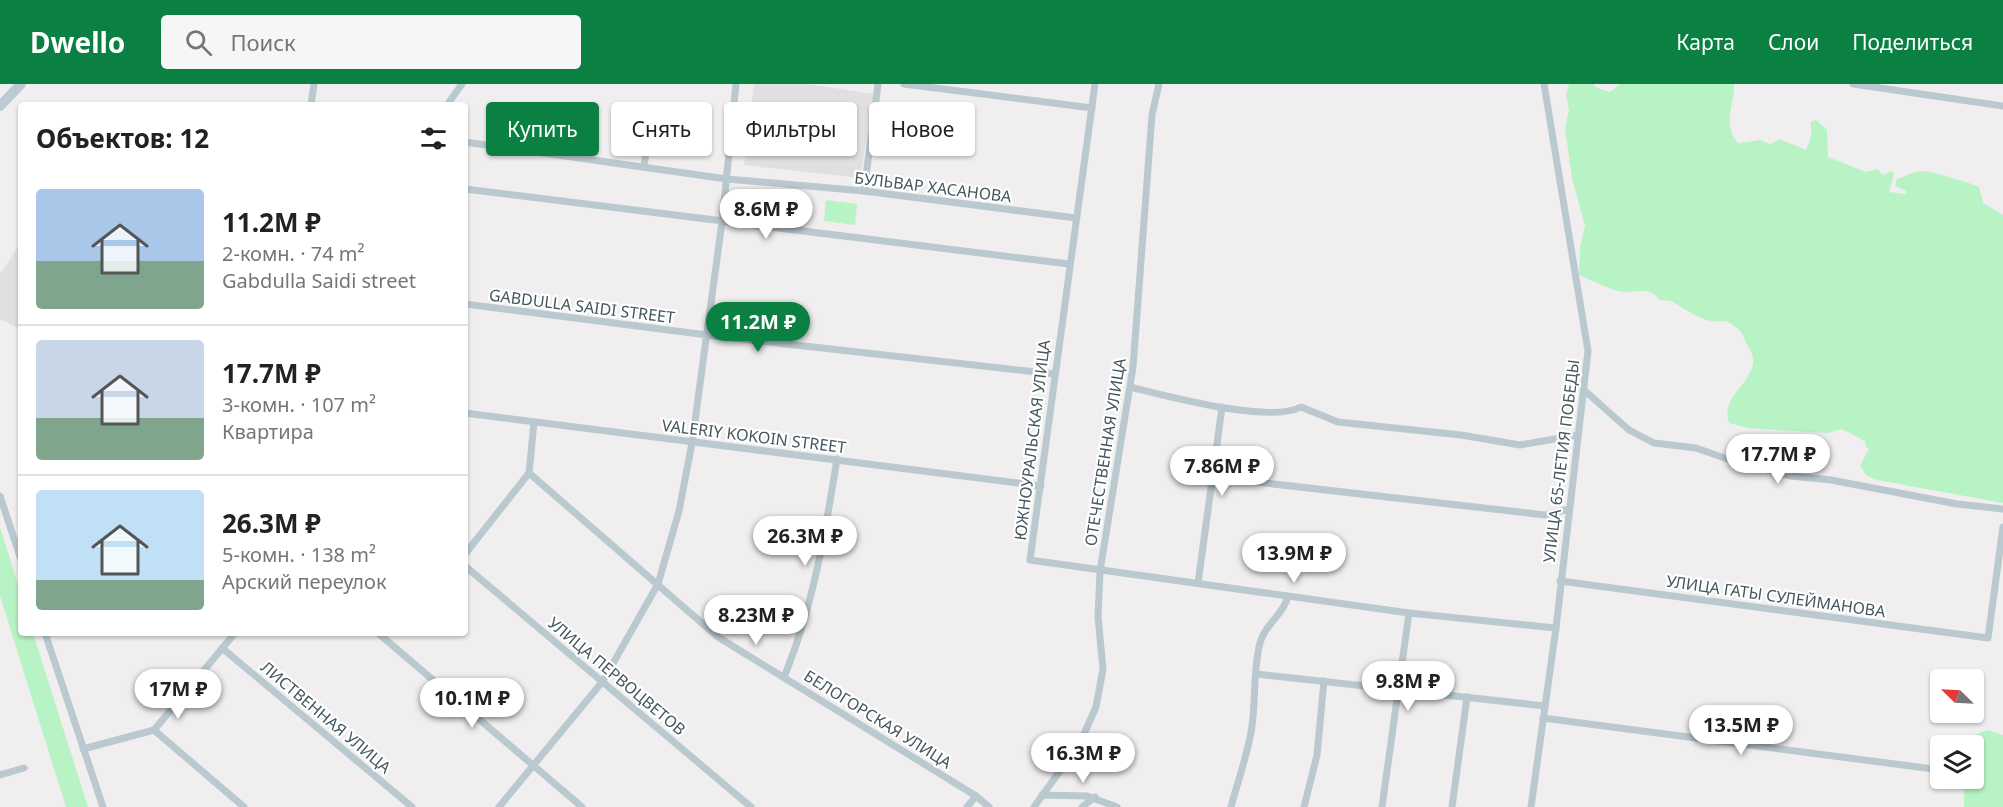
<!DOCTYPE html>
<html lang="ru">
<meta charset="utf-8">
<style>
:root{--surface:#fff;--page:#f6f6f6;--text:#222;--muted:#767676;--line:#e0e0e0;--accent:#0b8043}
body{margin:0;font-family:"Noto Sans",sans-serif;background:var(--page);color:var(--text);height:100vh;display:flex;flex-direction:column;font-size:22px;white-space:nowrap}
*{box-sizing:border-box;margin:0}
p{font-size:20px;color:var(--muted)}
.icon{flex:none;width:33px;height:33px;fill:none;stroke:currentColor;stroke-width:2;stroke-linecap:round;stroke-linejoin:round}
.map{position:relative;flex:1;overflow:hidden}
.panel{position:absolute;left:18px;top:18px;width:450px;height:534px;display:flex;flex-direction:column;background:var(--surface);border-radius:6px;box-shadow:0 2px 4px #0004}
.panel>*{flex:none}
.banner{position:absolute;left:486px;top:18px;width:570px;height:54px;display:flex;gap:12px}
.needle{width:39px;rotate:294deg}
.fabs{position:absolute;left:1930px;top:585px;display:grid;gap:12px}
.fabs a{display:grid;place-items:center;width:54px;height:54px;border-radius:6px;background:var(--surface);box-shadow:0 2px 4px #0004;font-size:30px}
.price{position:absolute;translate:-50% -51px;padding:0 14px;border-radius:21px;background:#fff;color:#222;font-size:20px;line-height:39px;filter:drop-shadow(0 2px 3px #0008)}
.price::after{content:'';position:absolute;left:50%;top:36px;width:18px;height:14px;margin-left:-9px;background:inherit;clip-path:polygon(0 0,100% 0,50% 100%)}
.price.on{background:var(--accent);color:#fff}
ul{padding:0;list-style:none}
li{display:flex;align-items:center;gap:18px;height:150px;padding:0 18px}
li+li{border-top:2px solid var(--line)}
li span{display:grid;place-items:center;flex:none;width:168px;height:120px;border-radius:6px;color:#555}
li>.icon{margin-inline-start:auto}
span .icon{width:72px;height:72px;fill:#fffc;stroke-width:1}
li b{font-size:26px}
h2{display:flex;justify-content:space-between;align-items:center;height:72px;padding:0 18px;font-size:26px}
.chip{padding:0 21px;border-radius:6px;background:var(--surface);box-shadow:0 2px 4px #0004;font-size:21px;line-height:54px}
.chip.on{background:var(--accent);color:#fff}
header{display:flex;align-items:center;gap:36px;box-sizing:border-box;height:84px;padding:0 30px;background:var(--accent);color:#fff}
header strong{font-size:28px}
nav{display:flex;gap:33px;margin-inline-start:auto;font-size:21px}
.search{width:420px;height:54px;background:var(--page);display:flex;align-items:center;gap:15px;box-sizing:border-box;padding:0 21px;border-radius:6px;color:var(--muted);font-size:22px}
.map>svg:first-child{display:block}
.education{fill:#e2dfe1}
.green{fill:#b8f3c5}
.lines{fill:none;stroke-linecap:round;stroke-linejoin:round}
.street{stroke:#bac9cf;stroke-width:7}
.secondary{stroke:#bacbd4;stroke-width:10}
.labels{text-anchor:middle;dominant-baseline:central;stroke-width:4.5;stroke-linejoin:round;paint-order:stroke}
.street-label{font-size:16px;fill:#44565e;stroke:#fff}
</style>
<header>
<strong>Dwello</strong>
<div class="search"><svg class="icon" aria-label="search" viewBox="0 0 24 24"><circle cx="10" cy="10" r="6"/><path d="M15 15l6 6"/></svg>Поиск</div>
<nav><a>Карта</a><a>Слои</a><a>Поделиться</a></nav>
</header>
<div class="map">
<svg width="2003" height="723" viewBox="0 0 2003 723">
<rect width="100%" height="100%" fill="#f1eeef"/>
<g class="education">
<path d="M 754,0 L 807,0 L 874,10 L 860,94 L 744,81 Z"/>
<path d="M 21,159 L 21,245 L 0,235 L 0,190 Z"/>
</g>
<g class="green">
<path d="M 1569,0 L 1593,0 L 1597,4 L 1610,8 L 1620,0 L 1734,0 C 1735,21 1721,40 1738,59 L 1760,56 L 1770,60 L 1780,55 L 1806,66 L 1811,53 L 1811,38 L 1816,36 L 1827,46 L 1828,73 L 1866,88 L 1878,85 L 1882,91 L 1892,87 L 1894,90 L 1889,108 L 1906,110 L 1906,107 L 1895,102 L 1897,95 C 1907,92 1912,87 1924,87 C 1929,87 1975,100 1979,103 L 1983,119 L 2003,131 L 2003,419 L 1877,396 L 1866,391 L 1860,382 L 1869,365 L 1866,363 L 1865,357 L 1842,345 L 1827,349 L 1748,344 L 1729,339 C 1718,308 1767,294 1749,264 C 1739,246 1746,249 1726,237 C 1707,241 1689,228 1673,218 C 1669,216 1664,217 1659,216 C 1652,203 1637,208 1624,208 C 1611,207 1592,196 1579,191 L 1580,163 L 1585,142 L 1572,94 L 1565,45 L 1569,26 L 1566,11 Z"/>
<path d="M 826,116 L 857,120 L 855,141 L 824,137 Z"/>
<path d="M 0,443 L 21,510 L 21,549 L 33,549 L 88,723 L 66,723 L 0,512 Z"/>
<path d="M 1987,646 L 2003,651 L 2003,723 L 1964,723 L 1964,702 L 1971,704 L 1974,700 L 1974,662 L 1972,661 L 1975,651 Z"/>
</g>
<g class="lines">
<g class="street">
<path d="M 904,0 L 1092,24"/>
<path d="M 1095,0 L 1030,476 L 1409,529 L 1556,544"/>
<path d="M 1853,0 L 2003,22"/>
<path d="M 311,21 L 314,0"/>
<path d="M 447,21 L 462,0"/>
<path d="M 465,58 L 727,95 L 864,107 L 1076,134"/>
<path d="M 577,73 L 584,24"/>
<path d="M 644,82 L 651,33"/>
<path d="M 465,105 L 1069,180"/>
<path d="M 864,107 L 878,0"/>
<path d="M 465,220 L 707,251 L 1054,290"/>
<path d="M 1130,303 C 1167,312 1269,340 1301,323 L 1338,338 L 1461,351 L 1520,361 L 1578,351"/>
<path d="M 1584,306 L 1629,346 L 1654,359 L 1696,364 L 1736,378 L 1791,392 L 1831,396 L 1957,420 L 2003,425"/>
<path d="M 465,329 L 1041,402"/>
<path d="M 529,389 L 718,553 L 976,712 L 989,723"/>
<path d="M 1212,393 L 1545,431 L 1569,425"/>
<path d="M 0,412 L 21,476"/>
<path d="M 465,470 L 529,389 L 534,338"/>
<path d="M 465,482 L 751,723"/>
<path d="M 1560,497 L 1988,554 L 2003,443"/>
<path d="M 1198,499 L 1222,323"/>
<path d="M 45,549 L 103,723"/>
<path d="M 378,549 L 582,723"/>
<path d="M 222,564 L 412,723"/>
<path d="M 1256,590 L 1545,622"/>
<path d="M 784,593 C 813,523 825,450 837,375"/>
<path d="M 1543,634 L 1941,686"/>
<path d="M 154,646 L 244,723"/>
<path d="M 83,665 L 154,646 L 235,549"/>
<path d="M 0,691 L 24,684"/>
<path d="M 1042,711 L 1087,712 L 1117,723"/>
<path d="M 499,723 L 603,597 L 658,500 L 679,427 L 692,359 L 722,138 L 736,0"/>
<path d="M 967,723 L 976,712"/>
<path d="M 1034,723 L 1080,659 L 1096,623 L 1103,585 L 1098,533 L 1100,487 L 1133,283 L 1152,31 L 1159,0"/>
<path d="M 1082,723 L 1095,713"/>
<path d="M 1231,723 C 1238,696 1248,670 1252,642 C 1256,615 1253,585 1260,559 C 1265,540 1284,530 1288,512"/>
<path d="M 1304,723 L 1317,671 L 1324,597"/>
<path d="M 1382,723 L 1409,529"/>
<path d="M 1452,723 L 1467,613"/>
<path d="M 1531,723 L 1556,544 L 1588,267 L 1544,0"/>
</g>
<path class="secondary" d="M 0,22 L 21,0"/>
</g>
<g class="labels">
<g class="street-label">
<text transform="translate(933 103) rotate(7)">БУЛЬВАР ХАСАНОВА</text>
<text transform="translate(582 222) rotate(7)">GABDULLA SAIDI STREET</text>
<text transform="translate(754 352) rotate(7)">VALERIY KOKOIN STREET</text>
<text transform="translate(1032 356) rotate(-83)">ЮЖНОУРАЛЬСКАЯ УЛИЦА</text>
<text transform="translate(1105 368) rotate(-81)">ОТЕЧЕСТВЕННАЯ УЛИЦА</text>
<text transform="translate(1561 377) rotate(-83)">УЛИЦА 65-ЛЕТИЯ ПОБЕДЫ</text>
<text transform="translate(1776 512) rotate(8)">УЛИЦА ГАТЫ СУЛЕЙМАНОВА</text>
<text transform="translate(617 592) rotate(40)">УЛИЦА ПЕРВОЦВЕТОВ</text>
<text transform="translate(326 633) rotate(40)">ЛИСТВЕННАЯ УЛИЦА</text>
<text transform="translate(878 635) rotate(32)">БЕЛОГОРСКАЯ УЛИЦА</text>
</g>
</g>
</svg>
<div class="fabs">
<a><svg class="needle" viewBox="-14 -14 28 28"><path d="M0-13l5 13h-10z" fill="#e53935"/><path d="M0 13l5-13h-10z" fill="#767676"/></svg></a>
<a><svg class="icon" aria-label="layers" viewBox="0 0 24 24"><path d="M12 4l9 5-9 5-9-5zM3 14l9 5 9-5"/></svg></a>
</div>
<b class="price" style="left:766px;top:156px">8.6M ₽</b>
<b class="price on" style="left:758px;top:269px">11.2M ₽</b>
<b class="price" style="left:1778px;top:401px">17.7M ₽</b>
<b class="price" style="left:1222px;top:413px">7.86M ₽</b>
<b class="price" style="left:805px;top:483px">26.3M ₽</b>
<b class="price" style="left:1294px;top:500px">13.9M ₽</b>
<b class="price" style="left:756px;top:562px">8.23M ₽</b>
<b class="price" style="left:1408px;top:628px">9.8M ₽</b>
<b class="price" style="left:178px;top:636px">17M ₽</b>
<b class="price" style="left:472px;top:645px">10.1M ₽</b>
<b class="price" style="left:1741px;top:672px">13.5M ₽</b>
<b class="price" style="left:1083px;top:700px">16.3M ₽</b>
<div class="banner">
<a class="chip on">Купить</a>
<a class="chip">Снять</a>
<a class="chip">Фильтры</a>
<a class="chip">Новое</a>
</div>
<section class="panel">
<h2>Объектов: 12<svg class="icon" aria-label="filters" viewBox="0 0 24 24"><path d="M4 7h16M4 17h16"/><circle cx="9" cy="7" r="2"/><circle cx="15" cy="17" r="2"/></svg></h2>
<ul>
<li><span style="background:linear-gradient(#a9c7e8 60%,#7fa58c 0)"><svg class="icon" aria-label="home" viewBox="0 0 24 24"><path d="M3 11l9-7 9 7M6 9v11h12V9"/></svg></span><div><b>11.2M ₽</b><p>2-комн. · 74 m²</p><p>Gabdulla Saidi street</p></div></li>
<li><span style="background:linear-gradient(#c9d6e8 65%,#7fa58c 0)"><svg class="icon" aria-label="home" viewBox="0 0 24 24"><path d="M3 11l9-7 9 7M6 9v11h12V9"/></svg></span><div><b>17.7M ₽</b><p>3-комн. · 107 m²</p><p>Квартира</p></div></li>
<li><span style="background:linear-gradient(#bfe0f5 75%,#7fa58c 0)"><svg class="icon" aria-label="home" viewBox="0 0 24 24"><path d="M3 11l9-7 9 7M6 9v11h12V9"/></svg></span><div><b>26.3M ₽</b><p>5-комн. · 138 m²</p><p>Арский переулок</p></div></li>
</ul>
</section>
</div>
